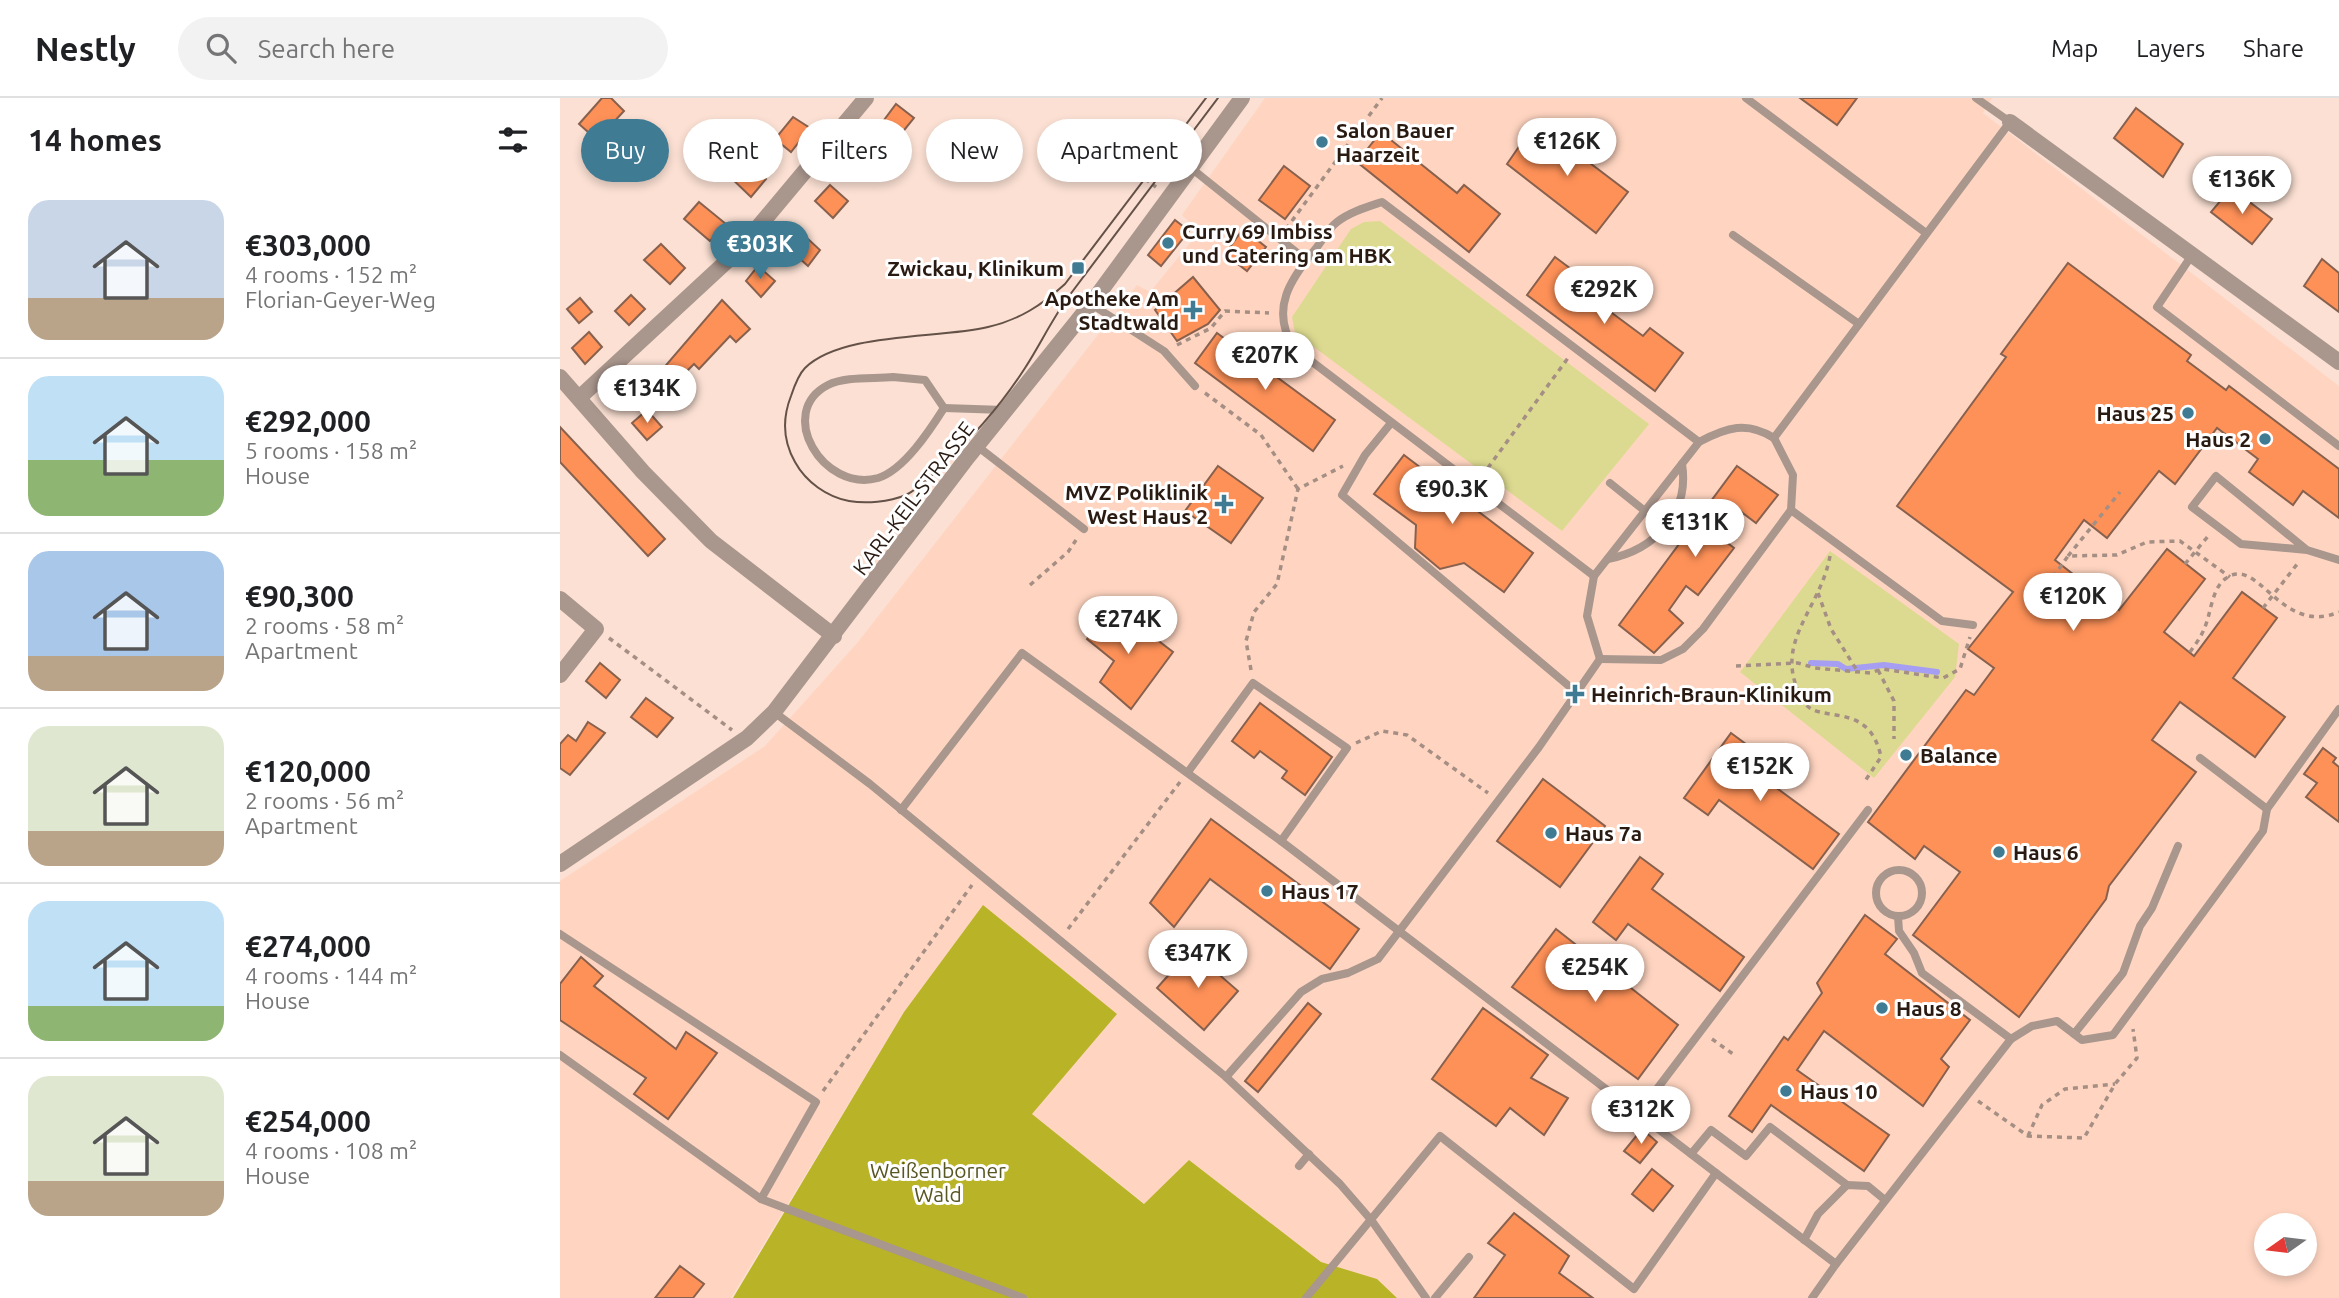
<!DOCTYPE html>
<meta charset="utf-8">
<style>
:root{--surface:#fff;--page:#f2f2f2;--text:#202124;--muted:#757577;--line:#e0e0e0;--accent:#407b94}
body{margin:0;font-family:Ubuntu,sans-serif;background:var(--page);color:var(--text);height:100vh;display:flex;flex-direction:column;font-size:26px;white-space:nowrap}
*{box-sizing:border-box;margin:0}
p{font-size:23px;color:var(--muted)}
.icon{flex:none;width:38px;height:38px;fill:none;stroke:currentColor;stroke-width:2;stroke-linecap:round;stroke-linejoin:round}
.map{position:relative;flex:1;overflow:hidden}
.panel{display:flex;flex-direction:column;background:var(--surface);width:560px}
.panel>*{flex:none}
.guide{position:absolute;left:21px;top:21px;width:665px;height:63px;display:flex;gap:14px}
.needle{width:46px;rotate:256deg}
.fabs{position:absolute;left:1694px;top:1115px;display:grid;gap:14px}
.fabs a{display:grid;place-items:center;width:63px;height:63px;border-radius:50%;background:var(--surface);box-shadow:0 4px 10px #0003;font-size:35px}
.price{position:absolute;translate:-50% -60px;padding:0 16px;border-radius:24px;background:#fff;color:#222;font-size:23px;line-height:46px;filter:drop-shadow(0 2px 4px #0008)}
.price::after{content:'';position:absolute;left:50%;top:42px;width:21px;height:16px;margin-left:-10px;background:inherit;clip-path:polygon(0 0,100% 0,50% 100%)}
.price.on{background:var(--accent);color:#fff}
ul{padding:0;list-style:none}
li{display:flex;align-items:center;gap:21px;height:175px;padding:0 28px}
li+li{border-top:2px solid var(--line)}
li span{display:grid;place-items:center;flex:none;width:196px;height:140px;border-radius:21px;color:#555}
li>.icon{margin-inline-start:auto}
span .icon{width:84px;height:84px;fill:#fffc;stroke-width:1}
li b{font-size:30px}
h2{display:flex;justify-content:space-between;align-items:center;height:84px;padding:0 28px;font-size:30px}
.pill{padding:0 24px;border-radius:32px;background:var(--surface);box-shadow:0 4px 10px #0003;font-size:24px;line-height:63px}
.pill.on{background:var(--accent);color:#fff}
header{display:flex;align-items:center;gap:42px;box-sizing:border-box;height:98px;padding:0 35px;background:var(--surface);border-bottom:2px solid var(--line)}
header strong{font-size:33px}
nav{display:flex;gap:38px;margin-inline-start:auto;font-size:24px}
.search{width:490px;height:63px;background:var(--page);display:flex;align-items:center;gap:18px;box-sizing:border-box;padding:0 24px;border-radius:38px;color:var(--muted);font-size:26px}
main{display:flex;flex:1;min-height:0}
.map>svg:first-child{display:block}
.built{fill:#ffd5c1;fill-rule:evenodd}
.green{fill:#dcda90}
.forest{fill:#b9b327}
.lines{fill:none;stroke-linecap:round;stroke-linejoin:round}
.stream{stroke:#a59ef2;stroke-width:6}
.building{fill:#fe9158;stroke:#88614e;stroke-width:2}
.path{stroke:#a58f84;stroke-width:3.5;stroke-dasharray:5 5;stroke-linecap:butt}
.lane{stroke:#a9968d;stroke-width:8}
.street{stroke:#a9968d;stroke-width:16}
.tram{stroke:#645148;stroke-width:2}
.poi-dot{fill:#407b94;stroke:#fff;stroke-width:2.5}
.labels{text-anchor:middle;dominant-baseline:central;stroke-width:6;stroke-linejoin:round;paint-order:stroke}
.poi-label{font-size:21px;font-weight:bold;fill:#291a12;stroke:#fff;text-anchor:start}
.street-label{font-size:21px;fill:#291a12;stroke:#fff}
.park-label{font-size:21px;fill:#585623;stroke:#fff}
</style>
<header>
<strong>Nestly</strong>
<div class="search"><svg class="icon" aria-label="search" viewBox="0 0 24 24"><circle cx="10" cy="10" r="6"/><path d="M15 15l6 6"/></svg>Search here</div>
<nav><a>Map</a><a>Layers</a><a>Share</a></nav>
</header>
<main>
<section class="panel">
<h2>14 homes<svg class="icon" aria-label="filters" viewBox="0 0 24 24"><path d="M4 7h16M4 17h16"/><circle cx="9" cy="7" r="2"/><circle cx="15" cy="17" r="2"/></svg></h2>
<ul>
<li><span style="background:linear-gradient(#c9d6e8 70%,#b9a48a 0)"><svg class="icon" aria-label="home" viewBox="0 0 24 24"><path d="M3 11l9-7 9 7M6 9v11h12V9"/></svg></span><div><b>€303,000</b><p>4 rooms · 152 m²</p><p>Florian-Geyer-Weg</p></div></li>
<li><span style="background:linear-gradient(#bfe0f5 60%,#8fb573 0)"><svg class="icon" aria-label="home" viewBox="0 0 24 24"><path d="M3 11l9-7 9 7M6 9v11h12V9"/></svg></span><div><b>€292,000</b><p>5 rooms · 158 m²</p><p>House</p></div></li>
<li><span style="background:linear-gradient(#a9c7e8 75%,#b9a48a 0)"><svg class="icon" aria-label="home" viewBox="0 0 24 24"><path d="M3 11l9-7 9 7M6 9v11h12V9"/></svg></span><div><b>€90,300</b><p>2 rooms · 58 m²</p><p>Apartment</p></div></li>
<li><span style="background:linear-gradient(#dfe7d0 75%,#b9a48a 0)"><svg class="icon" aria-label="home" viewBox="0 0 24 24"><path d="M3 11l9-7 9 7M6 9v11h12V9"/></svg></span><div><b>€120,000</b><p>2 rooms · 56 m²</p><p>Apartment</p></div></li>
<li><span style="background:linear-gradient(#bfe0f5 75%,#8fb573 0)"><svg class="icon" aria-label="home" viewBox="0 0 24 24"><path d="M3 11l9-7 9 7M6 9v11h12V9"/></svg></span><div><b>€274,000</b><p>4 rooms · 144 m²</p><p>House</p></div></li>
<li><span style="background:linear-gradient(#dfe7d0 75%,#b9a48a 0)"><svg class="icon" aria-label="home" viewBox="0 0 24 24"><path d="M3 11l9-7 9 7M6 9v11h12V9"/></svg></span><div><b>€254,000</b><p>4 rooms · 108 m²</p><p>House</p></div></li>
</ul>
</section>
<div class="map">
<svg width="1779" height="1200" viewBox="0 0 1779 1200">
<rect width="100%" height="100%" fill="#fbe0d3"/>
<path class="built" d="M 705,0 L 1432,0 L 1423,15 L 1779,288 L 1779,1200 L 837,1200 L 817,1181 L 761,1164 L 629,1062 L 585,1106 L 472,1016 L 423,807 L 344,914 L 171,1200 L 0,1200 L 0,783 L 205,648 L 298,544 L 577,187 L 590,194 L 639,134 L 622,117 ZM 1706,1127 L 1745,1127 L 1745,1166 L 1706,1166 Z"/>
<g class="green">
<path d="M 820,123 L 1089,326 L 1002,433 L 735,235 L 732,219 L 791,131 L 804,124 Z"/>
<path d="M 1270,453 L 1399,546 L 1395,579 L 1314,680 L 1180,574 Z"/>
</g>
<path class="forest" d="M 423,807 L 557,916 L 472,1016 L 584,1106 L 629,1062 L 761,1164 L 817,1181 L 837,1200 L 173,1200 L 344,914 Z"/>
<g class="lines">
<path class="stream" d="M 1251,565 L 1278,566 L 1286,571 L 1324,567 L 1377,574"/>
</g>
<g class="building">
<path d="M 42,0 L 51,0 L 64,13 L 37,42 L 19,26 Z"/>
<path d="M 1240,0 L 1297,0 L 1277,27 Z"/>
<path d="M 336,6 L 354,20 L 341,36 L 324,22 Z"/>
<path d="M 1576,10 L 1623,46 L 1603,79 L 1554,40 Z"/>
<path d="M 233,19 L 250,30 L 231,54 L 215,41 Z"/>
<path d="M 976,24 L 1068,94 L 1036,135 L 947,66 Z"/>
<path d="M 821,34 L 897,95 L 904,87 L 940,116 L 909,154 L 797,64 Z"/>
<path d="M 183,59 L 206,81 L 191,99 L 167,76 Z"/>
<path d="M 724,68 L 750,88 L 725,121 L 699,102 Z"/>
<path d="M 270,87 L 288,103 L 273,120 L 255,103 Z"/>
<path d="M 1671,90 L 1712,121 L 1692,146 L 1651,114 Z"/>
<path d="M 139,104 L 166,126 L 150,143 L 124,121 Z"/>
<path d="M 615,122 L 629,133 L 601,168 L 588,157 Z"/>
<path d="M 234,128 L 260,152 L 248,168 L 221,144 Z"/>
<path d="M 683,131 L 706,149 L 687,173 L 665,156 Z"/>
<path d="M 101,146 L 125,170 L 110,186 L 84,162 Z"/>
<path d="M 995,159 L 1023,180 L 1017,189 L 1083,238 L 1090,230 L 1123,255 L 1095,293 L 967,197 Z"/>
<path d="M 1762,161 L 1779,175 L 1779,214 L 1744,188 Z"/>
<path d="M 1508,165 L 1631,257 L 1627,263 L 1666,292 L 1669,288 L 1779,371 L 1779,420 L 1743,393 L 1733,407 L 1689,374 L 1698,361 L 1657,330 L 1615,386 L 1599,373 L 1547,440 L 1524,422 L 1495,462 L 1559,512 L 1607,451 L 1645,481 L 1604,534 L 1634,558 L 1682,494 L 1717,520 L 1673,580 L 1725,619 L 1695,659 L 1620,604 L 1592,642 L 1636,674 L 1549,788 L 1546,801 L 1459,919 L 1353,837 L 1400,774 L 1364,748 L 1355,761 L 1308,724 L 1406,592 L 1414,597 L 1434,570 L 1408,551 L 1453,494 L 1337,408 L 1446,259 L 1441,256 Z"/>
<path d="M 198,168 L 215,183 L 201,199 L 186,183 Z"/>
<path d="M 633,179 L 660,212 L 648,226 L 617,243 L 595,212 Z"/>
<path d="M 71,197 L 85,211 L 69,227 L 55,213 Z"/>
<path d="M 20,200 L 32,214 L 19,225 L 7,211 Z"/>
<path d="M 162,202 L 190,231 L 176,244 L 170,238 L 139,271 L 134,266 L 101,299 L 85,281 L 98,269 L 102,272 Z"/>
<path d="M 29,234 L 42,249 L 25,266 L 12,250 Z"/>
<path d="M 657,235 L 775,322 L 753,353 L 635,265 Z"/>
<path d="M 87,312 L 102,329 L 87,342 L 72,325 Z"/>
<path d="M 0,329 L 105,441 L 88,458 L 0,364 Z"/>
<path d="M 844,357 L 973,455 L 944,494 L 904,465 L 880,471 L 855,450 L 856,427 L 814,396 Z"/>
<path d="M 658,368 L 703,400 L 671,445 L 625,413 Z"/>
<path d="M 1177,368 L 1218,397 L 1196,425 L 1180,413 L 1160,439 L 1174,450 L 1138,497 L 1126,488 L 1109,512 L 1123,525 L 1094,555 L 1059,527 Z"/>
<path d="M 553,508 L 613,554 L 571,611 L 540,584 L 554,563 L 527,541 Z"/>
<path d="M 40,565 L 60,582 L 46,600 L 26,583 Z"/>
<path d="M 86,600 L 113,620 L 97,639 L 71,619 Z"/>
<path d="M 700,605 L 772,659 L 745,697 L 722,680 L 727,673 L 700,653 L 694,660 L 672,643 Z"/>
<path d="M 28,624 L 45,635 L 10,677 L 0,670 L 0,646 L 8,637 L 16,643 Z"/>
<path d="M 1171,635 L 1194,652 L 1184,666 L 1279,736 L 1253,771 L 1159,702 L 1148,717 L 1124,700 Z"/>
<path d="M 1763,650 L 1776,660 L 1773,664 L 1779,669 L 1779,724 L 1746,699 L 1757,685 L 1744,676 Z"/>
<path d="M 983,681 L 1045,728 L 1000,789 L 937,743 Z"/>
<path d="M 651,721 L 799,831 L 770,871 L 650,781 L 614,829 L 590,805 Z"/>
<path d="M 1080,759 L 1103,776 L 1092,791 L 1184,859 L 1160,893 L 1068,826 L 1056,842 L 1033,824 Z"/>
<path d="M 1305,817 L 1337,841 L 1325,856 L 1410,922 L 1381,961 L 1389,969 L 1363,1008 L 1264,933 L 1237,972 L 1329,1037 L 1304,1073 L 1211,1007 L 1192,1034 L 1169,1018 L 1224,939 L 1228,942 L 1262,895 L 1257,885 Z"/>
<path d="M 996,831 L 1118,927 L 1078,981 L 952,889 Z"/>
<path d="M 631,852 L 678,893 L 644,932 L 597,890 Z"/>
<path d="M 21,859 L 43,878 L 34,888 L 116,951 L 126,934 L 157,955 L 108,1021 L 74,996 L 86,980 L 0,922 L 0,886 Z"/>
<path d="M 748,905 L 761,916 L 698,994 L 685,983 Z"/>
<path d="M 923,910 L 988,957 L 971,980 L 1008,1000 L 984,1037 L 950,1010 L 936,1028 L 872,981 Z"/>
<path d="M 1082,1031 L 1097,1044 L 1080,1065 L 1064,1053 Z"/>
<path d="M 1092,1071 L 1113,1088 L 1093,1113 L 1072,1096 Z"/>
<path d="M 954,1115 L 1009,1158 L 999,1175 L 1033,1200 L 914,1200 L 945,1157 L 928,1145 Z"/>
<path d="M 120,1168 L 144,1186 L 133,1200 L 95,1200 Z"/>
</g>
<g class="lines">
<g class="path">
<path d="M 569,69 L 596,89"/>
<path d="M 726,131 L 822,0"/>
<path d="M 617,247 L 651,230 L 665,213 L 709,215"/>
<path d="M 645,295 L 701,337 L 738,391"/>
<path d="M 922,378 L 1008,260"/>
<path d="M 1270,458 C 1260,514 1209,546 1244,604 C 1258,627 1309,601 1321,659 L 1305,683"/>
<path d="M 1508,458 L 1560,394"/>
<path d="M 1625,466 L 1649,437"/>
<path d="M 470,487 L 508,454 L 516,442"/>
<path d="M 1474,490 L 1481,496 L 1508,458 L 1557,457 L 1587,444 L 1620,443 L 1670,479"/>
<path d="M 1258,495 L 1271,531 L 1298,574"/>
<path d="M 1703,510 L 1738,465"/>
<path d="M 49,540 L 172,632"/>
<path d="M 1630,554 C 1635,547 1641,539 1644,531 C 1651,517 1651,492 1665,481 C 1698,455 1720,539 1779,514"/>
<path d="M 1176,568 L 1238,565 L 1255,570 L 1310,575 L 1322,571 L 1383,580 L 1400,571 L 1410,539"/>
<path d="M 691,572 L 686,543 L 694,514 L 717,486 L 738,391 L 783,368"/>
<path d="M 1318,572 L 1334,603 L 1334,641"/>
<path d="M 796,645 L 822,633 L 847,637 L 928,695"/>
<path d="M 508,831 L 620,684"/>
<path d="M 1152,941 L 1173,956"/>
<path d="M 263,993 L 412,787"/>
<path d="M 1418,1003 L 1468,1038 L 1524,1040 L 1555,986 L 1577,960 L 1573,931"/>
<path d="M 1468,1038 L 1482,1007 L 1505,991 L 1555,986"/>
</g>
<g class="lane">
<path d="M 1186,0 L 1366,135"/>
<path d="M 631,70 L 746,162"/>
<path d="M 1173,137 L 1299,226"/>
<path d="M 1632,157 L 1597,209 L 1779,348"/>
<path d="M 531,206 L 604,253 L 635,288"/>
<path d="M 333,279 L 365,282 L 384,310 C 370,332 344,372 318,380 C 263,395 215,314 268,287 C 285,278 314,281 333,279 Z"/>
<path d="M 384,310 L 444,312"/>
<path d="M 831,325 L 805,357 L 782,397 L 1016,594"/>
<path d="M 417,348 L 524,431"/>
<path d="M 1050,385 L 1085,413"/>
<path d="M 1231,412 L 1382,523 L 1413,527"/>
<path d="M 1747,452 L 1656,378 L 1632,409 L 1681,446 L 1747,452 L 1779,462"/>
<path d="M 1048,461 C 1094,452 1130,416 1122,366"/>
<path d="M 1034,478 L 734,250 C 709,211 731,180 757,149 C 763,141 769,130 777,124 C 790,114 807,109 822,104 L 1139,344"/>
<path d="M 1040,561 L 1027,518 L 1034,478 L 1139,344 C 1167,329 1187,323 1214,340 L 1450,24 L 1416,0"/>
<path d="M 1040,561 L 1101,562 L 1123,551 L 1143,531 L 1231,412 L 1233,377 L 1214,340"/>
<path d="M 214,614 L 310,686 L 666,979 L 780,1086 L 812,1123 L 866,1200"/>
<path d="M 1640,660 L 1707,711"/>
<path d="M 628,674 L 693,585 L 787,650 L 721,743"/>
<path d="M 341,712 L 462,555 L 721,743 L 1156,1075"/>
<circle cx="1339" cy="795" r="23"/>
<path d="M 1338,818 L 1339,833 L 1354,855 L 1362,875 L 1451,941"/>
<path d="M 0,836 L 256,1004 L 201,1101"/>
<path d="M 1514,936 L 1563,875 L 1580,828 L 1592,810 L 1618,748"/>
<path d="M 0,957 L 201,1101 L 463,1200"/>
<path d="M 666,979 L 741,894 L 762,881 L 788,875 L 818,861 L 979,649 L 1040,561"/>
<path d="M 1078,1016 L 1308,712"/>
<path d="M 1131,1056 L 1151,1032 L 1186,1058 L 1210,1029 L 1287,1087"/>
<path d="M 739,1068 L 749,1056"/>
<path d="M 1244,1142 L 1258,1116 L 1287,1087 L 1308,1088 L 1325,1102"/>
<path d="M 746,1200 L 880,1038 L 1074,1191 L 1156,1075 L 1276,1166 L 1451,941 L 1472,928 L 1497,923 L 1522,942 L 1553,937 L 1703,733 L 1707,711 L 1779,611"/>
<path d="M 875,1200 L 909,1159"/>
<path d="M 1252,1200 L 1276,1166"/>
</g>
<g class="street">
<path d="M 1450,24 L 1779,264"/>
<path d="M 0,279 L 83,374 L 151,443 L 274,538"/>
<path d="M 19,300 L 179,152 L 306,0"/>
<path d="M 0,501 L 36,531 L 0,577"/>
<path d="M 0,766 L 187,640 L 214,614 L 407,360 L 531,206 L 682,0"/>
</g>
<path class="tram" d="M 646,0 L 505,186 C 482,207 459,222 428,229 C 378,241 282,234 245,270 C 238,277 234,289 231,298 C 222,321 223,343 235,364 C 246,384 267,399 289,403 C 306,406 329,404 346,397 C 358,391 369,380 379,371 C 410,342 442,306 465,270 C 480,247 492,221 509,198 C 558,132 608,66 658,0"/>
</g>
<g class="poi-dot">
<circle cx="762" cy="44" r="7"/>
<circle cx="608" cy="145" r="7"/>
<rect x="511" y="163" width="14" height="14" rx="3.5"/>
<path d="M629.5 201.5h7v7h7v7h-7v7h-7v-7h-7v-7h7z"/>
<circle cx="1628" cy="315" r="7"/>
<circle cx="1705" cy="341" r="7"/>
<path d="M660.5 395.5h7v7h7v7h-7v7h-7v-7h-7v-7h7z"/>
<path d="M1011.5 585.5h7v7h7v7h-7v7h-7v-7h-7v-7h7z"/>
<circle cx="1346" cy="657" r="7"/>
<circle cx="991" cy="735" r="7"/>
<circle cx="1439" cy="754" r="7"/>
<circle cx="707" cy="793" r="7"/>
<circle cx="1322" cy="910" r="7"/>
<circle cx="1226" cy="993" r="7"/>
</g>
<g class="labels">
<g class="poi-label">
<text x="776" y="32">Salon Bauer<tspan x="776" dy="24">Haarzeit</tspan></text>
<text x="622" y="133">Curry 69 Imbiss<tspan x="622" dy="24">und Catering am HBK</tspan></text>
<text x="504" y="170" text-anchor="end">Zwickau, Klinikum</text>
<text x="619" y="200" text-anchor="end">Apotheke Am<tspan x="619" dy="24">Stadtwald</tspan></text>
<text x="1614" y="315" text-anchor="end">Haus 25</text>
<text x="1691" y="341" text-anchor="end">Haus 2</text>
<text x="648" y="394" text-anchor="end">MVZ Poliklinik<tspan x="648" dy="24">West Haus 2</tspan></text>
<text x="1031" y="596">Heinrich-Braun-Klinikum</text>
<text x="1360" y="657">Balance</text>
<text x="1005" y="735">Haus 7a</text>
<text x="1453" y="754">Haus 6</text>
<text x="721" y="793">Haus 17</text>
<text x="1336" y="910">Haus 8</text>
<text x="1240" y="993">Haus 10</text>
</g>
<g class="street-label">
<text transform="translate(353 400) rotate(-53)">KARL-KEIL-STRASSE</text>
</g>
<g class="park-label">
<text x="378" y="1072">Weißenborner<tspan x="378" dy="24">Wald</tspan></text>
</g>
</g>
</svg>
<div class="fabs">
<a><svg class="needle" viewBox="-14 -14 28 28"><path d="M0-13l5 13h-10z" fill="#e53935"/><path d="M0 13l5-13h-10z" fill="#757577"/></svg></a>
</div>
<b class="price" style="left:1007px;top:80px">€126K</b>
<b class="price" style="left:1682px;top:118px">€136K</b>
<b class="price on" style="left:200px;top:183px">€303K</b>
<b class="price" style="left:1044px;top:228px">€292K</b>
<b class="price" style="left:705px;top:294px">€207K</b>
<b class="price" style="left:87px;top:327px">€134K</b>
<b class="price" style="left:892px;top:428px">€90.3K</b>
<b class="price" style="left:1135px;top:461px">€131K</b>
<b class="price" style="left:1513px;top:535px">€120K</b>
<b class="price" style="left:568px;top:558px">€274K</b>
<b class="price" style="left:1200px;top:705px">€152K</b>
<b class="price" style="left:638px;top:892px">€347K</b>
<b class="price" style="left:1035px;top:906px">€254K</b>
<b class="price" style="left:1081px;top:1048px">€312K</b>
<div class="guide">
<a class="pill on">Buy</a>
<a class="pill">Rent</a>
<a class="pill">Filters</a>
<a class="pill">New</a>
<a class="pill">Apartment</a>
</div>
</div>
</main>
